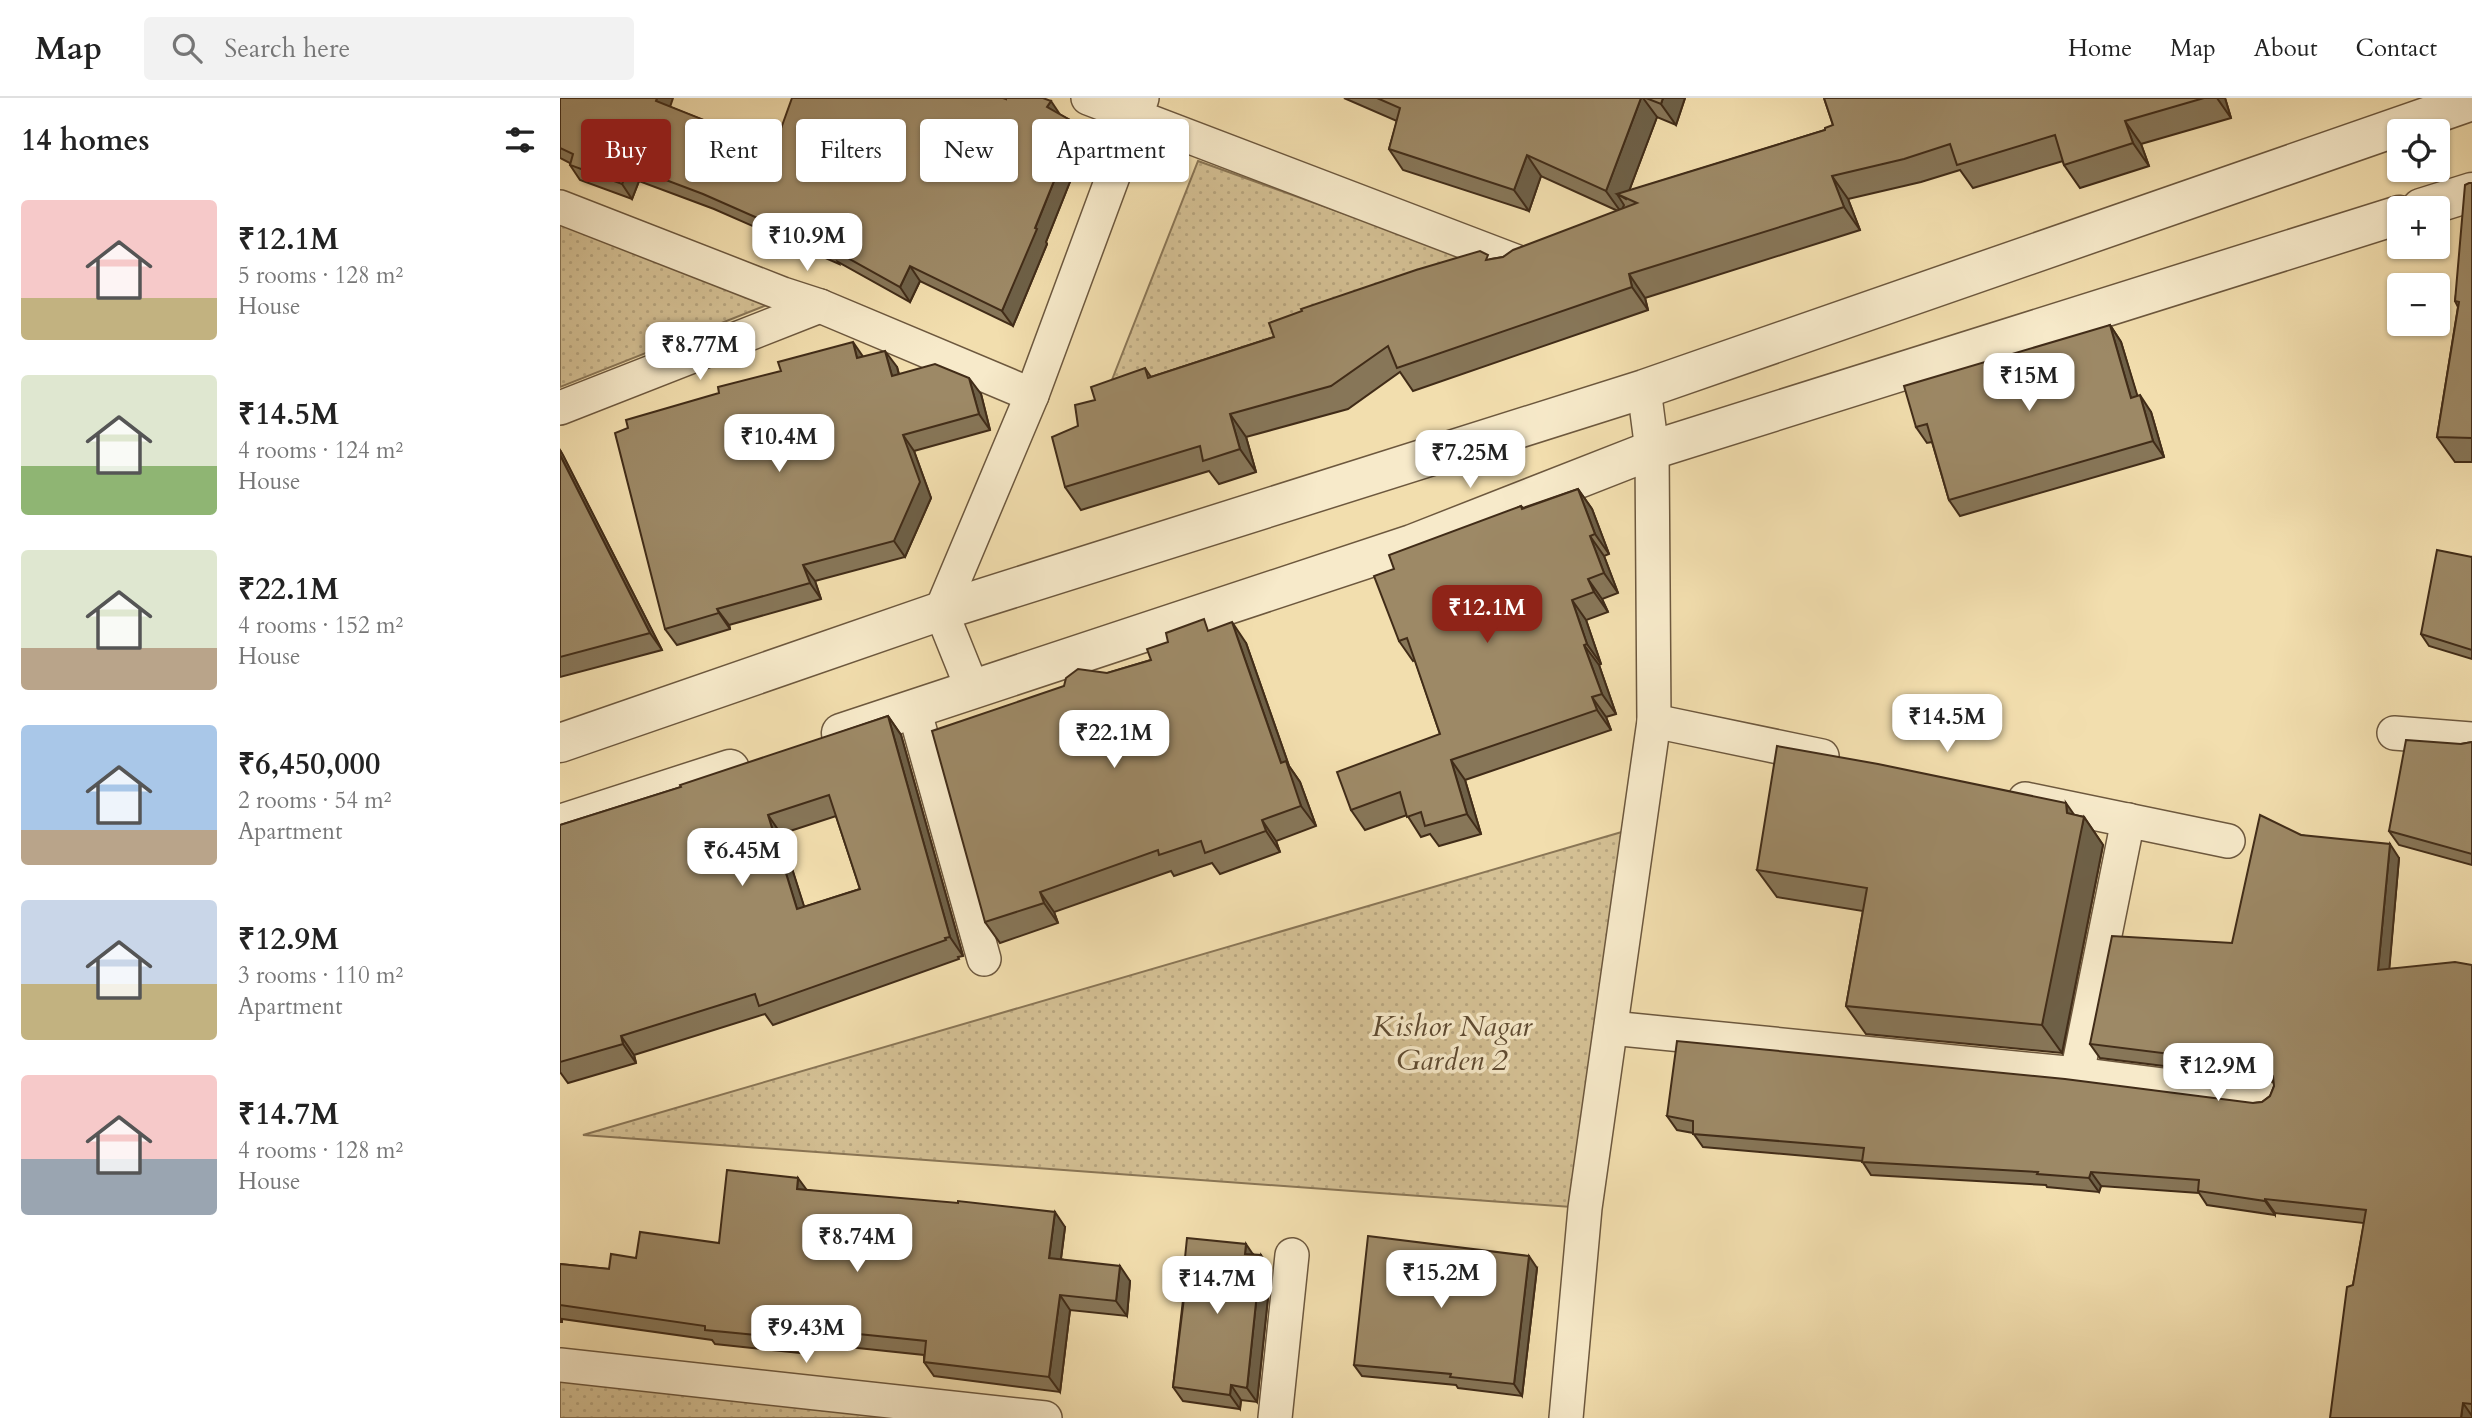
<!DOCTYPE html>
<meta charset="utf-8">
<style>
:root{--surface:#fff;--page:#f2f2f2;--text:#222;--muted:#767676;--line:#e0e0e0;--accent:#8f2418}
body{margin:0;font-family:Cardo,serif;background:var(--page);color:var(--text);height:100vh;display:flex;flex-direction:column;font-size:26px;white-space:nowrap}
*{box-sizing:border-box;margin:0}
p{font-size:23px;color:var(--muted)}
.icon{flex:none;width:38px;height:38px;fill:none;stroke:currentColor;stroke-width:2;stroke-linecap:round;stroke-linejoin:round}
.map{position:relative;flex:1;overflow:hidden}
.details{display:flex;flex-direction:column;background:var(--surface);width:560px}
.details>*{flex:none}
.guide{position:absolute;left:21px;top:21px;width:665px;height:63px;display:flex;gap:14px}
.fabs{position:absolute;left:1827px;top:21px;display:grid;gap:14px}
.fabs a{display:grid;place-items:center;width:63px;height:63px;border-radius:7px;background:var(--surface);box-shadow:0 2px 5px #0004;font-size:35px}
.price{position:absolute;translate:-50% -60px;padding:0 16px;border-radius:14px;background:#fff;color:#222;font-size:23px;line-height:46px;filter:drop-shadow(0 2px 4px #0008)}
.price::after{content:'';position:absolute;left:50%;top:42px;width:21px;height:16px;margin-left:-10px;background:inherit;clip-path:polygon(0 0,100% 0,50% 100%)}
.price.on{background:var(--accent);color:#fff}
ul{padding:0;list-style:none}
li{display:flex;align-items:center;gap:21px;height:175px;padding:0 21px}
li span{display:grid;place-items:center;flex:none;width:196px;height:140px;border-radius:7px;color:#555}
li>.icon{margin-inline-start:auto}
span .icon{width:84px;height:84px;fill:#fffc;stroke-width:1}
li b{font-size:30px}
h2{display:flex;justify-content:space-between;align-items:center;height:84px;padding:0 21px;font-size:30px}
.tag{padding:0 24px;border-radius:7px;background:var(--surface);box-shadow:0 2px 5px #0004;font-size:24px;line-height:63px}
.tag.on{background:var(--accent);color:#fff}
header{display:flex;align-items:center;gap:42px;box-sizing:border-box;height:98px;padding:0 35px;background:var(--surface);border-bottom:2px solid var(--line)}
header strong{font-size:33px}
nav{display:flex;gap:38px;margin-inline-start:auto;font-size:24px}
.search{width:490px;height:63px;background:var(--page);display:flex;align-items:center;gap:18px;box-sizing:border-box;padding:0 24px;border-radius:7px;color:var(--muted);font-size:26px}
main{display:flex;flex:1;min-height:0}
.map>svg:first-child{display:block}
.grass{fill:url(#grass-dots);stroke:#8a7656;stroke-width:2}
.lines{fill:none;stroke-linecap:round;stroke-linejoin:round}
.minor-casing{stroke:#6d583e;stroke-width:36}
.tertiary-casing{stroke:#6d583e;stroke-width:41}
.minor{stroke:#f7eaca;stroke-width:33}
.tertiary{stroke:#f7eaca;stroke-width:38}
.wall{fill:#877658;stroke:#412c18;stroke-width:2;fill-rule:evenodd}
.shaded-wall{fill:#6e6047;stroke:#412c18;stroke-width:2}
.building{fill:#9d8966;stroke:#412c18;stroke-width:2;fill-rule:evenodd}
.labels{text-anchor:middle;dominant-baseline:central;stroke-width:7;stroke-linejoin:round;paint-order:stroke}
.park-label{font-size:30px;font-style:italic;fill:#5e4a31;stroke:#f7eaca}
</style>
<header>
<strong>Map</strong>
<div class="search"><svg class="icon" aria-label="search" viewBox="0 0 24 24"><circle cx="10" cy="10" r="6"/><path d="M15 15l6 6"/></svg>Search here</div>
<nav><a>Home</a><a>Map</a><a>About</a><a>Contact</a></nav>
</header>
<main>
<section class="details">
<h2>14 homes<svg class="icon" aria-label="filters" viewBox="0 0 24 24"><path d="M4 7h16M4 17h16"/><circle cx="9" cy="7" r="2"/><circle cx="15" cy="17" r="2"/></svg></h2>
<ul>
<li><span style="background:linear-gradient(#f6c9c9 70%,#c2b280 0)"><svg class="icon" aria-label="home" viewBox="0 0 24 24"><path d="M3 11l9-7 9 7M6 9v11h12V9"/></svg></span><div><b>₹12.1M</b><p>5 rooms · 128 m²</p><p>House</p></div></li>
<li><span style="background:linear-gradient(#dfe7d0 65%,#8fb573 0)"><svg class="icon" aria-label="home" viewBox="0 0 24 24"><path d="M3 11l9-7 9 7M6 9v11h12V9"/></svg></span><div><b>₹14.5M</b><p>4 rooms · 124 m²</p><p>House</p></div></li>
<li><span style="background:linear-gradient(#dfe7d0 70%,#b9a48a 0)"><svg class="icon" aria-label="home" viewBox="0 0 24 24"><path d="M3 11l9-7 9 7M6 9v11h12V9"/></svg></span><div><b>₹22.1M</b><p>4 rooms · 152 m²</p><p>House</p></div></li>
<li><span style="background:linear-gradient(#a9c7e8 75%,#b9a48a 0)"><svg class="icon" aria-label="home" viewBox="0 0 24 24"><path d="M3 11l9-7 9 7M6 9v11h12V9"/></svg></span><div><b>₹6,450,000</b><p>2 rooms · 54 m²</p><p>Apartment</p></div></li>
<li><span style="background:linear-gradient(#c9d6e8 60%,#c2b280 0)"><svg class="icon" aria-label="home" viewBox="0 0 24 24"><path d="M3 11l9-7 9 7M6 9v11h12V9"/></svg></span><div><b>₹12.9M</b><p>3 rooms · 110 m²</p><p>Apartment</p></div></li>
<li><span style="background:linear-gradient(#f6c9c9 60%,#9aa5b1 0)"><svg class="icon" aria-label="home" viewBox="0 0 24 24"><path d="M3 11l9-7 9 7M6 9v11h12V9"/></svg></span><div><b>₹14.7M</b><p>4 rooms · 128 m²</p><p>House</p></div></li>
</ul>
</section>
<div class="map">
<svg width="1912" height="1320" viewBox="0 0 1912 1320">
<defs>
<pattern id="grass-dots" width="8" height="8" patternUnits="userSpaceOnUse" patternTransform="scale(1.75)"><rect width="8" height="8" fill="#d4c094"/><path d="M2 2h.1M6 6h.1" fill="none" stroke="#b7a57f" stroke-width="1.8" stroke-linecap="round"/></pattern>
</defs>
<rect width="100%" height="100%" fill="#f2deae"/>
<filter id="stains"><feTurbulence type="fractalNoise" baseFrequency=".00286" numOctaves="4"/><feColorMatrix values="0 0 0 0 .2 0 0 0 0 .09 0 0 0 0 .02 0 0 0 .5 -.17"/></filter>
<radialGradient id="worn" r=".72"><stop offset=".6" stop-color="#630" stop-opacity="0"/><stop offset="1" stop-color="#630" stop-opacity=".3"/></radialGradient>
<g class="grass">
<path d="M 638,63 L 960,179 L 535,325 Z"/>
<path d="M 0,117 L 222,201 L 0,289 Z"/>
<path d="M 1079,729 L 1025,1110 L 23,1037 Z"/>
<path d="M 0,1267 L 485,1320 L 0,1320 Z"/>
</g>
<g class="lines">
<g class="minor-casing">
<g id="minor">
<path d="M 528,0 L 955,163"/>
<path d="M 0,109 L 223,196 L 260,208 L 472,297"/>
<path d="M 0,310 L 260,208"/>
<path d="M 412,590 L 381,513 L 472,297 L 582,0"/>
<path d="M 354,611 L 424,861"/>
<path d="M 1094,623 L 1262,658"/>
<path d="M 1834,635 L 1912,641"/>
<path d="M 1465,701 L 1668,743"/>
<path d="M 1051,930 L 1517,976 L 1705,1000"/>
<path d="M 1517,976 L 1568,722"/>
<path d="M 0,1267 L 485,1320"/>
<path d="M 715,1320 L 732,1157"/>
<path d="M 1006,1320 L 1025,1110 L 1094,623 L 1092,352 L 1084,291"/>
</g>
</g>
<g class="tertiary-casing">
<g id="tertiary">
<path d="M 1861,110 L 1912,94"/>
<path d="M 281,635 L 852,446 L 1092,352 L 1839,117"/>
<path d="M 0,645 L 381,513 L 1084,291 L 1912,3"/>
<path d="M 0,726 L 170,671"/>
</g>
</g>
<use href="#minor" class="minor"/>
<use href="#tertiary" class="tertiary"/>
</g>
<g class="wall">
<path d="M 0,0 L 110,9 L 214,50 L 501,17 L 517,26 L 527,41 L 486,144 L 487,146 L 453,228 L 360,183 L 350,204 L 278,164 L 279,166 L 154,111 L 79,83 L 72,101 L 20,82 L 10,67 L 10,65 L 0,60 Z"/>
<path d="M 784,0 L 1125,0 L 1116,27 L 1097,19 L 1069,93 L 1265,32 L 1273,27 L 1264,0 L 1665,0 L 1671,20 L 1581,46 L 1589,68 L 1520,90 L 1504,67 L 1503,63 L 1413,90 L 1400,72 L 1361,84 L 1288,101 L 1300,132 L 1085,200 L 1088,212 L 853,293 L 840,274 L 788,311 L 686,339 L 696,374 L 659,386 L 649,373 L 521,412 L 505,389 L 518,328 L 535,302 L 585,270 L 591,279 L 714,239 L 931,161 L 943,159 L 1058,113 L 981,78 L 969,113 L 843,72 L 829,51 L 837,23 Z"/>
<path d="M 1912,85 L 1912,364 L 1895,364 L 1877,339 L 1898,209 L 1895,203 Z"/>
<path d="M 1550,227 L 1561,244 L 1577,298 L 1591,314 L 1604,359 L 1400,418 L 1389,402 L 1372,344 L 1367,345 L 1356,329 Z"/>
<path d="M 303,259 L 337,269 L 339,276 L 421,296 L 430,332 L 354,353 L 371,400 L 345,459 L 255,483 L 261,501 L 169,527 L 170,531 L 117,547 L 105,531 L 159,295 Z"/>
<path d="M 0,352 L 102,552 L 0,579 Z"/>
<path d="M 1018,391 L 1032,411 L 1049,456 L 1044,458 L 1058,495 L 1042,501 L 1048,514 L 1026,522 L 1041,566 L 1039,567 L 1056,616 L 1046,619 L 1051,632 L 905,682 L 921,736 L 879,748 L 870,736 L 861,739 L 847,717 L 805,732 L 791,712 L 880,636 L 855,562 L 853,563 L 839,543 L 834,471 L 961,408 L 963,410 Z"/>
<path d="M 1912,459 L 1912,561 L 1869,548 L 1861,536 Z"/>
<path d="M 651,532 L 686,545 L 729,668 L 740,684 L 756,728 L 716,743 L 720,754 L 660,776 L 652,765 L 614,778 L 611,773 L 494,814 L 498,825 L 440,845 L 425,824 L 504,588 L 591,562 Z"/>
<path d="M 328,618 L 341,637 L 403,858 L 398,859 L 399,861 L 213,927 L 205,916 L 74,957 L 76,965 L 8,985 L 0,974 L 0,727 L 121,689 ZM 276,718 L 300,791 L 244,809 L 221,736 Z"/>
<path d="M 1912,644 L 1912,767 L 1839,747 L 1829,733 L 1901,646 Z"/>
<path d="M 1514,717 L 1524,719 L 1543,747 L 1502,955 L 1306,936 L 1286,908 L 1303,813 L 1217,799 L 1197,772 Z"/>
<path d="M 1741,737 L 1839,760 L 1829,871 L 1912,867 L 1912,1320 L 1793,1187 L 1804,1125 L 1715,1115 L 1715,1117 L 1647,1107 L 1639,1095 L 1541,1088 L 1539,1094 L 1487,1089 L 1486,1087 L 1311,1077 L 1302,1063 L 1143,1049 L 1133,1035 L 1117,1032 L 1107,1018 L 1693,1005 L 1702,1004 L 1710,998 L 1714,988 L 1714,984 L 1708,981 L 1540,960 L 1530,946 L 1672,845 Z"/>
<path d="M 246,1092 L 505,1129 L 501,1161 L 570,1183 L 567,1218 L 510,1212 L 500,1294 L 374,1278 L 364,1264 L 364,1257 L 250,1245 L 249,1256 L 155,1246 L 152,1242 L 2,1221 L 2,1224 L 0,1224 L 0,1166 L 49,1171 L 76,1160 L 159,1145 Z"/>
<path d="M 693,1156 L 711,1171 L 697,1304 L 681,1302 L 680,1311 L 623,1303 L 613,1289 L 623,1202 L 621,1199 Z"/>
<path d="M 977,1170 L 962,1298 L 898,1290 L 896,1287 L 802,1278 L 794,1267 Z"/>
</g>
<g class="shaded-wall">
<path d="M 97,0 L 113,0 L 107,18 L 96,3 Z"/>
<path d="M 1081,0 L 1083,0 L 1097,19 L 1066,101 L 1057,96 L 1064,107 L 1061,114 L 1046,93 Z"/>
<path d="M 1103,0 L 1125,0 L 1116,27 L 1101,6 Z"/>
<path d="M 1657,0 L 1665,0 L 1671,20 Z"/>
<path d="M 491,3 L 501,18 L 487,9 Z"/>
<path d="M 1565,23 L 1581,46 L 1589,68 L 1573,45 Z"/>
<path d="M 517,26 L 527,41 L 486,144 L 487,146 L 453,228 L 442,213 Z"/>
<path d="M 967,57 L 981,78 L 969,113 L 954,92 Z"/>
<path d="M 69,68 L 79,83 L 72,101 L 62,86 Z"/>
<path d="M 1272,78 L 1288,101 L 1300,132 L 1284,109 Z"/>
<path d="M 350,168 L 360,183 L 350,204 L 340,189 Z"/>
<path d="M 1069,176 L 1085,200 L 1088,212 L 1072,189 Z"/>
<path d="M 1550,227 L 1561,244 L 1583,316 L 1571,300 Z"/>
<path d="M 293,244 L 304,260 L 297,260 Z"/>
<path d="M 325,253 L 337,269 L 343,294 L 332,278 Z"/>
<path d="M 409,280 L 421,296 L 430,332 L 419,316 Z"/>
<path d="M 1580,297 L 1591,314 L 1604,359 L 1593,343 Z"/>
<path d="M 670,316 L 686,339 L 696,374 L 680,351 Z"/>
<path d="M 343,337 L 354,353 L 371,400 L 345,459 L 334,443 Z"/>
<path d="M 0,352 L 3,357 L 102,552 L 90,535 L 0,357 Z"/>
<path d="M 1018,391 L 1032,411 L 1049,456 L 1035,436 Z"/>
<path d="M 1030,438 L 1044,458 L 1058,495 L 1044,475 Z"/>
<path d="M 243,467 L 255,483 L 261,501 L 250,485 Z"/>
<path d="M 1028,481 L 1042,501 L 1048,514 L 1034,494 Z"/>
<path d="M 1012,502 L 1026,522 L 1041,566 L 1027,546 Z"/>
<path d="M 157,511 L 169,527 L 170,531 L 159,515 Z"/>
<path d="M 672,524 L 686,545 L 729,668 L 740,684 L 756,728 L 741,708 L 721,665 Z"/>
<path d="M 1024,547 L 1039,567 L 1056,616 L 1042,596 Z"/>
<path d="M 1032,599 L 1046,619 L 1051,632 L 1037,612 Z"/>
<path d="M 328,618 L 341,637 L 403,858 L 390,839 Z"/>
<path d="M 891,662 L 905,682 L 921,736 L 907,716 Z"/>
<path d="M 1506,705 L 1522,728 L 1524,719 L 1543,747 L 1502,955 L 1482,927 L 1507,715 Z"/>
<path d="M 208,717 L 221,736 L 251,830 L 237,811 Z"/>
<path d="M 702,722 L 716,743 L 720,754 L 706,733 Z"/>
<path d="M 1830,746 L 1839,760 L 1828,886 L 1818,872 Z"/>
<path d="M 480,794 L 494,814 L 498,825 L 484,805 Z"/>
<path d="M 61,938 L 74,957 L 76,965 L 63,946 Z"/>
<path d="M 1531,1074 L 1541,1088 L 1539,1094 L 1529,1080 Z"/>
<path d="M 238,1080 L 249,1095 L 237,1091 Z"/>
<path d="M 1705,1101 L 1715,1115 L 1715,1117 L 1705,1103 Z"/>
<path d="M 495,1114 L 505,1129 L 499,1175 L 489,1160 Z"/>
<path d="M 686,1146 L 696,1161 L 685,1156 Z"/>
<path d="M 701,1157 L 711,1171 L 697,1304 L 687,1290 Z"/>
<path d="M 969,1158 L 977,1170 L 962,1298 L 954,1286 Z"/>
<path d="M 560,1168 L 570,1183 L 567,1218 L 556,1203 Z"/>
<path d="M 500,1197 L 510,1212 L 500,1294 L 489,1279 Z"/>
<path d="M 240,1230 L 250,1245 L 249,1256 L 239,1241 Z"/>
<path d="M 671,1287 L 681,1302 L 680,1311 L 670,1297 Z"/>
<path d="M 1903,1305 L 1912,1318 L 1912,1320 L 1901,1320 Z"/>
</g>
<g class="building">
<path d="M 0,0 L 97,0 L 96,3 L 214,50 L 232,0 L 443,0 L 446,1 L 446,0 L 483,0 L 491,3 L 487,9 L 517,26 L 475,130 L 477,131 L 442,213 L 350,168 L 340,189 L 268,149 L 268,151 L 143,96 L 69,68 L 62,86 L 10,67 L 13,56 L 0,50 Z"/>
<path d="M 817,0 L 1081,0 L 1046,93 L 967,57 L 954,92 L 829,51 L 840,10 Z"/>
<path d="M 1086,0 L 1103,0 L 1101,6 Z"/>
<path d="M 1264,0 L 1644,0 L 1565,23 L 1573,45 L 1504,67 L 1495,37 L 1397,67 L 1390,46 L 1344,61 L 1272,78 L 1284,109 L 1069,176 L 1072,189 L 837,270 L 828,248 L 771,288 L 670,316 L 680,351 L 643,363 L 640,348 L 505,389 L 492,339 L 518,328 L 515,307 L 535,302 L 531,289 L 585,270 L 588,280 L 714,239 L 709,225 L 742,213 L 741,211 L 856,172 L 920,153 L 928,157 L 926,162 L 943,159 L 953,152 L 1077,105 L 1057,96 L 1265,32 L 1265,30 L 1273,27 Z"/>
<path d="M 1909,85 L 1912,85 L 1912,340 L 1877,339 L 1899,204 L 1895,203 L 1905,87 Z"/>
<path d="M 1550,227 L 1571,300 L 1580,297 L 1593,343 L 1389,402 L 1367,326 L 1356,329 L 1344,288 Z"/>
<path d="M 293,244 L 297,260 L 325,253 L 332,278 L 375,266 L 409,280 L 419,316 L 343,337 L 360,384 L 334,443 L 243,467 L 250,485 L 157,511 L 159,515 L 105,531 L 55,335 L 68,330 L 66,322 L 159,295 L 158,289 L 221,273 L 218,264 Z"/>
<path d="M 0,357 L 90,535 L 0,559 Z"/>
<path d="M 1018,391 L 1035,436 L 1030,438 L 1044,475 L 1028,481 L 1034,494 L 1012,502 L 1027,546 L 1024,547 L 1042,596 L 1032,599 L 1037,612 L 891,662 L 907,716 L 865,728 L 861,714 L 847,719 L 840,694 L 791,712 L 777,674 L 880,636 L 847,540 L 839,543 L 814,478 L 834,471 L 829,457 L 961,408 L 962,411 Z"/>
<path d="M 1877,452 L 1912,459 L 1912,552 L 1861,536 Z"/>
<path d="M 644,521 L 648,533 L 672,524 L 721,665 L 726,663 L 741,708 L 702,722 L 706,733 L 645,755 L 641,743 L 599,757 L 598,752 L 480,794 L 484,805 L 425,824 L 372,633 L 504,588 L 506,580 L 518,571 L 547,575 L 591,562 L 587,551 L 608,544 L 606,535 Z"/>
<path d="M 328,618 L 390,839 L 385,840 L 386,842 L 199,908 L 195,896 L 61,938 L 63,946 L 0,964 L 0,727 L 121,689 L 120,687 ZM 269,697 L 300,791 L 237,811 L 208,717 Z"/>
<path d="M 1846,642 L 1901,646 L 1912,644 L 1912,756 L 1829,733 Z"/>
<path d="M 1217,648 L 1318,666 L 1506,705 L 1507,715 L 1524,719 L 1482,927 L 1286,908 L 1307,790 L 1197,772 Z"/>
<path d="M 1700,717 L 1741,737 L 1830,746 L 1818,872 L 1895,864 L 1912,867 L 1912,1306 L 1903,1305 L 1901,1320 L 1770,1320 L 1787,1189 L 1793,1187 L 1806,1112 L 1705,1101 L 1705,1103 L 1638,1093 L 1639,1082 L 1531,1074 L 1529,1080 L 1477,1076 L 1478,1074 L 1302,1064 L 1304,1050 L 1133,1036 L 1133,1023 L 1107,1018 L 1117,943 L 1505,981 L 1693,1005 L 1702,1004 L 1710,998 L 1714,988 L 1713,978 L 1707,971 L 1698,967 L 1530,946 L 1552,838 L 1672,845 Z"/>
<path d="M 167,1072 L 238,1080 L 237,1091 L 398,1105 L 398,1103 L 495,1114 L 489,1160 L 560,1168 L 556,1203 L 500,1197 L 489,1279 L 364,1264 L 366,1243 L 240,1230 L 239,1241 L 145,1232 L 145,1228 L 0,1207 L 0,1166 L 49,1171 L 51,1156 L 76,1160 L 80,1134 L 159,1145 Z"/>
<path d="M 808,1138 L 969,1158 L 954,1286 L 890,1279 L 891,1276 L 794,1267 Z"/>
<path d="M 627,1140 L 686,1146 L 685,1156 L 701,1157 L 687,1290 L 671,1287 L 670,1297 L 613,1289 L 624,1200 L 621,1199 Z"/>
</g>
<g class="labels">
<g class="park-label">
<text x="892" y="928">Kishor Nagar<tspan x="892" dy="34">Garden 2</tspan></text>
</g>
</g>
<rect width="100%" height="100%" filter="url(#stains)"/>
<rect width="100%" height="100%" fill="url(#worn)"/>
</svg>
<div class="fabs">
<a><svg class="icon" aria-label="locate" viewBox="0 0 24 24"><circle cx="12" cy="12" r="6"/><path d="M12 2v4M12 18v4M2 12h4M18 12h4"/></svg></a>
<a>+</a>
<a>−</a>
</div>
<b class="price" style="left:247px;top:175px">₹10.9M</b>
<b class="price" style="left:140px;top:284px">₹8.77M</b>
<b class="price" style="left:1469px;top:315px">₹15M</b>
<b class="price" style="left:219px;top:376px">₹10.4M</b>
<b class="price" style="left:910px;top:392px">₹7.25M</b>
<b class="price on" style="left:927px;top:547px">₹12.1M</b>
<b class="price" style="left:1387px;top:656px">₹14.5M</b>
<b class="price" style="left:554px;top:672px">₹22.1M</b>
<b class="price" style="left:182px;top:790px">₹6.45M</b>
<b class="price" style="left:1658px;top:1005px">₹12.9M</b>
<b class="price" style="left:297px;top:1176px">₹8.74M</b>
<b class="price" style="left:881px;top:1212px">₹15.2M</b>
<b class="price" style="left:657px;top:1218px">₹14.7M</b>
<b class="price" style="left:246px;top:1267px">₹9.43M</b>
<div class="guide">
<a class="tag on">Buy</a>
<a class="tag">Rent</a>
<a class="tag">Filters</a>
<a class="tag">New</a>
<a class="tag">Apartment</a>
</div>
</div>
</main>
